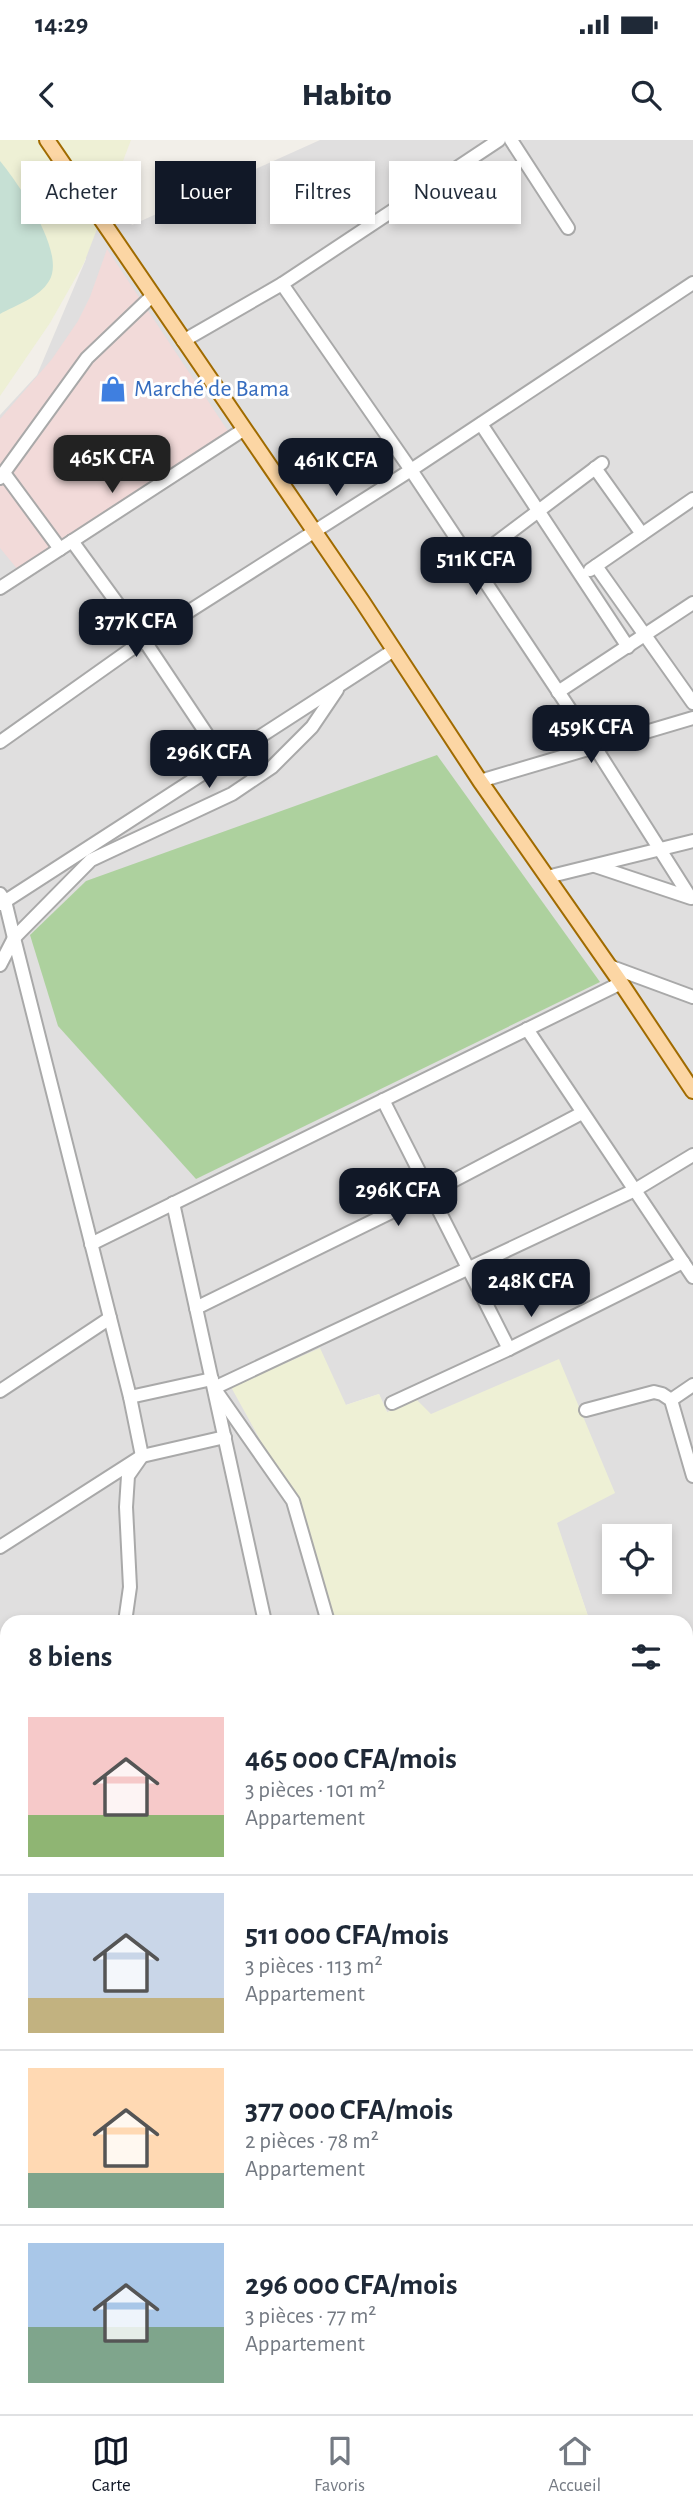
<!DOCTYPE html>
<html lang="fr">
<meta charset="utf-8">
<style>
:root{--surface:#fff;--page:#f2f2f3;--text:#1f2937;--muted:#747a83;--line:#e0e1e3;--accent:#111827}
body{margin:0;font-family:"Alegreya Sans",sans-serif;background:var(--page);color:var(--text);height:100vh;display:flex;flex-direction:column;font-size:26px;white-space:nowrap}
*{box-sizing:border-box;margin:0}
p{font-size:23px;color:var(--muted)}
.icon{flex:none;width:38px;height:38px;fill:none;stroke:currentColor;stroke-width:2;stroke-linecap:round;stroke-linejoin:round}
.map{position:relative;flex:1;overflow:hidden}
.drawer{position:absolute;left:0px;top:1475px;width:693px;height:800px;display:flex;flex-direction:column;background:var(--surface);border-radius:21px 21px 0 0;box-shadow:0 4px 10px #0003}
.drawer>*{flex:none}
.guide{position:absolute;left:21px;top:21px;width:651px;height:63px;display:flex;gap:14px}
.controls{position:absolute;left:602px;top:1384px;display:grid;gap:14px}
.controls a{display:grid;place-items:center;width:70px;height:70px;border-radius:0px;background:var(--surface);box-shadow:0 4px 10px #0003;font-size:35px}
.price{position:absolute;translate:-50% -60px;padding:0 16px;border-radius:14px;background:var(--accent);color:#fff;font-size:23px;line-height:46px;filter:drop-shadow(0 2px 4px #0008)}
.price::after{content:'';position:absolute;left:50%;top:42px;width:21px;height:16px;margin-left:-10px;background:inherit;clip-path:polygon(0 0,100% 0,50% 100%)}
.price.active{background:#222;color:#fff}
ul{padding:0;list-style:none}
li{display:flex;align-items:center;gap:21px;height:175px;padding:0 28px}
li+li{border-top:2px solid var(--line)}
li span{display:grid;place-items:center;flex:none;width:196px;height:140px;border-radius:0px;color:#555}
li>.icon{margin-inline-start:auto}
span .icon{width:84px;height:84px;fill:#fffc;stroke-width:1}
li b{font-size:30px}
h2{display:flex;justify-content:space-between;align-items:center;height:84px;padding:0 28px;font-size:30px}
.chip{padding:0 24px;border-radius:0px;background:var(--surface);box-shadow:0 4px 10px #0003;font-size:24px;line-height:63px}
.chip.active{background:var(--accent);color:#fff}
.status{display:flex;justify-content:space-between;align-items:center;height:49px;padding:0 35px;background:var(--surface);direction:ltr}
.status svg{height:19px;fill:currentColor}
header{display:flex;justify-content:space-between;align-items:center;height:91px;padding:0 28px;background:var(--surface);font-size:32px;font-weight:800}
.menu{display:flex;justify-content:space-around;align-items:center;height:98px;border-top:2px solid var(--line);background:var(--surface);font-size:19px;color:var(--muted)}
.menu a{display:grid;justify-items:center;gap:4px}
.menu .active{color:var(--accent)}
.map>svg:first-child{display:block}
.residential{fill:#e0dfdf;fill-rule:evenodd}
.commercial{fill:#f2dad9}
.farmland{fill:#eef0d5}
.forest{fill:#add19e}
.wetland{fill:#c6e0d4}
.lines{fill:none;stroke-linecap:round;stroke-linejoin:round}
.minor-casing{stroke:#a9a9a9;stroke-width:16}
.major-casing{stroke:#a06b00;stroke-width:18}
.minor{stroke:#fff;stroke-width:12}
.major{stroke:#fcd6a4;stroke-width:14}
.labels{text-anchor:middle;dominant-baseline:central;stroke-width:6;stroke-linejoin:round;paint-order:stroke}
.shop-label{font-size:24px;fill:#366cbe;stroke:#fff;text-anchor:start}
</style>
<div class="status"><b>14:29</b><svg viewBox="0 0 49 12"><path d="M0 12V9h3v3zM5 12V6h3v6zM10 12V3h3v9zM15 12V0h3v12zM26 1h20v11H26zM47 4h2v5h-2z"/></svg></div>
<header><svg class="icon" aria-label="back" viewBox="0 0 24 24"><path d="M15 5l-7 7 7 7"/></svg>Habito<svg class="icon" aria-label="search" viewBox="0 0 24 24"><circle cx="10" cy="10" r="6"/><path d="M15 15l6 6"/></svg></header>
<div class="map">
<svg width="693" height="2274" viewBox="0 0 693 2274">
<rect width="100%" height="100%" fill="#f2efe9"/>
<path class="residential" d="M 320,0 L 693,0 L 693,2183 L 686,2171 L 686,1482 L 590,1482 L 556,1383 L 430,1274 L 387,1272 L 379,1254 L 346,1265 L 232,1247 L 285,1345 L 325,1482 L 7,1482 L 7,2268 L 585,2268 L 586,2274 L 84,2274 L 80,2271 L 60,2274 L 0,2274 L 0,275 L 37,235 L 86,119 L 16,17 L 72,6 L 132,85 ZM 614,1396 L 660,1396 L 660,1442 L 614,1442 Z"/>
<path class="commercial" d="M 107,109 L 234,300 L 23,436 L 0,408 L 0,279 L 52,219 L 78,181 L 90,157 Z"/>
<g class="farmland">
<path d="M 0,0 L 131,0 L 84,123 L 50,183 L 0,256 Z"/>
<path d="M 320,1208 L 346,1265 L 379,1254 L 387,1272 L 417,1260 L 431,1274 L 559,1219 L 615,1353 L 557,1383 L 590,1482 L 325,1482 L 285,1345 L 231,1247 Z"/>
</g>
<path class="forest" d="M 437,615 L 600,842 L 196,1039 L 58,886 L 30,795 L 86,741 Z"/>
<path class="wetland" d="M 0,21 C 18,43 67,113 49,141 C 39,158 16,165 0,174 Z"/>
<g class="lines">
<g class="minor-casing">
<g id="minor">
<path d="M 511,0 L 568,88"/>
<path d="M 282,144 L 411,330 L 595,607 L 690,757"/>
<path d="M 183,201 L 282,144 L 499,0"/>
<path d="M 481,284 L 628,507"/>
<path d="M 595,328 L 642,394"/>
<path d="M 4,333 L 60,409"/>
<path d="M 0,338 L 87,218 L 153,155"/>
<path d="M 72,401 L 144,500 L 224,620"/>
<path d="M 472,421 L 602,323"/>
<path d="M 596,426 L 693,563"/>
<path d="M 590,430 L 693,359"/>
<path d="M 0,448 L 243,290"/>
<path d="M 558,552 L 693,463"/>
<path d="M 0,602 L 144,500 L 411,330 L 693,143"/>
<path d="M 480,641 L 693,578"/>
<path d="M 595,726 L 691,758"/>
<path d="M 547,737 L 693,701"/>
<path d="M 0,754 L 5,761 L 14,798 L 130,1257 L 142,1316 L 128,1336 L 126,1367 L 130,1447 L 125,1482"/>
<path d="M 1,764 L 394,510"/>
<path d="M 0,825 L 14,798 L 91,720 L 232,654 L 272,627 L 312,587 L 337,550"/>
<path d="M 609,826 L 693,857"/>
<path d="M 527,889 L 693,1137"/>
<path d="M 383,960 L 509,1209"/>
<path d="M 173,1063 L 265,1482"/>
<path d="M 91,1104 L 621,843"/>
<path d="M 196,1168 L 430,1053 L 582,973"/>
<path d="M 0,1251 L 110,1178"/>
<path d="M 130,1257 L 212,1239"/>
<path d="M 671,1260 L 693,1245"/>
<path d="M 392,1263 L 509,1209 L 683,1122"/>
<path d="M 586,1270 L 654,1252 L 662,1254 L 671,1260 L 693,1336"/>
<path d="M 0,1407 L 142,1316 L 225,1297"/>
<path d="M 328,1482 L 293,1361 L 214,1248 L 635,1050 L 693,1015"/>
<path d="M 686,1519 L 693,1514"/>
<path d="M 686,1572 L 693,1582"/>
<path d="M 0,1611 L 7,1612"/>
<path d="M 0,1657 L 7,1656"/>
<path d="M 0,1807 L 7,1810"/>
<path d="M 686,1869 L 693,1869"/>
<path d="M 686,1910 L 693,1910"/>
<path d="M 0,1997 L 7,1990"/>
<path d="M 686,2072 L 693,2079"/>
<path d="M 0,2095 L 7,2104"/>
<path d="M 0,2195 L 7,2193"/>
<path d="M 0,2237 L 7,2241"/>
<path d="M 47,2268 L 54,2274"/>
<path d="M 307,2268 L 317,2274"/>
<path d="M 577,2268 L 578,2274"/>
<path d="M 113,2274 L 114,2268"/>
<path d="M 246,2274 L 249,2268"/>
<path d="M 504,2274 L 552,2268"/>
</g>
</g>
<g class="major-casing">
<path id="major" d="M 47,0 L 362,461 L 480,641 L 621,843 L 693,951"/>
</g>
<use href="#minor" class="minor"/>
<use href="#major" class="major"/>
</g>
<defs>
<g id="shop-bare" transform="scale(2.1)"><path d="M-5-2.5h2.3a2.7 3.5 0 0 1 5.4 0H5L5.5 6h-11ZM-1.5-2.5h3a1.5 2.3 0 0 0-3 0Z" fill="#3f7fe0" stroke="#fff" stroke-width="2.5" paint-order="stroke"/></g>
</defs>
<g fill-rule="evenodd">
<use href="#shop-bare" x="113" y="249"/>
</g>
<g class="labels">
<g class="shop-label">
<text x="134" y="249">Marché de Bama</text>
</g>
</g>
</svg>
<div class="controls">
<a><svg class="icon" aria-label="locate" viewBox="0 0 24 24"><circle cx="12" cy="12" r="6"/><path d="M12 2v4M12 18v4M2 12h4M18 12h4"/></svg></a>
</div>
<b class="price active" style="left:112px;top:355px">465K CFA</b>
<b class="price" style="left:336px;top:358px">461K CFA</b>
<b class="price" style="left:476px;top:457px">511K CFA</b>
<b class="price" style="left:136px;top:519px">377K CFA</b>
<b class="price" style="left:591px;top:625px">459K CFA</b>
<b class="price" style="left:209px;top:650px">296K CFA</b>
<b class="price" style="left:398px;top:1088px">296K CFA</b>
<b class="price" style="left:531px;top:1179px">248K CFA</b>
<div class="guide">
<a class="chip">Acheter</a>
<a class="chip active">Louer</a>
<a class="chip">Filtres</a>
<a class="chip">Nouveau</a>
</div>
<section class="drawer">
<h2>8 biens<svg class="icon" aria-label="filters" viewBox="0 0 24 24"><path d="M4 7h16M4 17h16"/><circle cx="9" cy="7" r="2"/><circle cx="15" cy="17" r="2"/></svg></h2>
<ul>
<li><span style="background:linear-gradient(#f6c9c9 70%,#8fb573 0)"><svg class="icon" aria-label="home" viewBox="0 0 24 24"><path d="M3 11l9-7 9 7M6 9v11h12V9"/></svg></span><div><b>465 000 CFA/mois</b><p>3 pièces · 101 m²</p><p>Appartement</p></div></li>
<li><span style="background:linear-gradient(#c9d6e8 75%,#c2b280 0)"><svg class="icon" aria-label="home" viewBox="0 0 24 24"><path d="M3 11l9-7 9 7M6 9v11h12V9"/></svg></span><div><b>511 000 CFA/mois</b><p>3 pièces · 113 m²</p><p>Appartement</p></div></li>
<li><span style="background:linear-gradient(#ffd9b3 75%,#7fa58c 0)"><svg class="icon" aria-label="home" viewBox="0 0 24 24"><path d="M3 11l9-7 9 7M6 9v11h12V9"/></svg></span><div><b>377 000 CFA/mois</b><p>2 pièces · 78 m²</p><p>Appartement</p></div></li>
<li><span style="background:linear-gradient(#a9c7e8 60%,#7fa58c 0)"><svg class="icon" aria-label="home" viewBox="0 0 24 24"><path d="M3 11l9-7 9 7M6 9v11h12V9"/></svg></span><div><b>296 000 CFA/mois</b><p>3 pièces · 77 m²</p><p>Appartement</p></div></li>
</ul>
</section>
</div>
<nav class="menu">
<a class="active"><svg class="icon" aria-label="map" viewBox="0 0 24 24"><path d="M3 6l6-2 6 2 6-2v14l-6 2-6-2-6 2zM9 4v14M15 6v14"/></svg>Carte</a>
<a><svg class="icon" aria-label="saved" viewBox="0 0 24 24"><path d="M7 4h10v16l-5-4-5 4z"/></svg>Favoris</a>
<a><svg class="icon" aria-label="home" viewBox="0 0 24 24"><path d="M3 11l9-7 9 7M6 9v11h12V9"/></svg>Accueil</a>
</nav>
